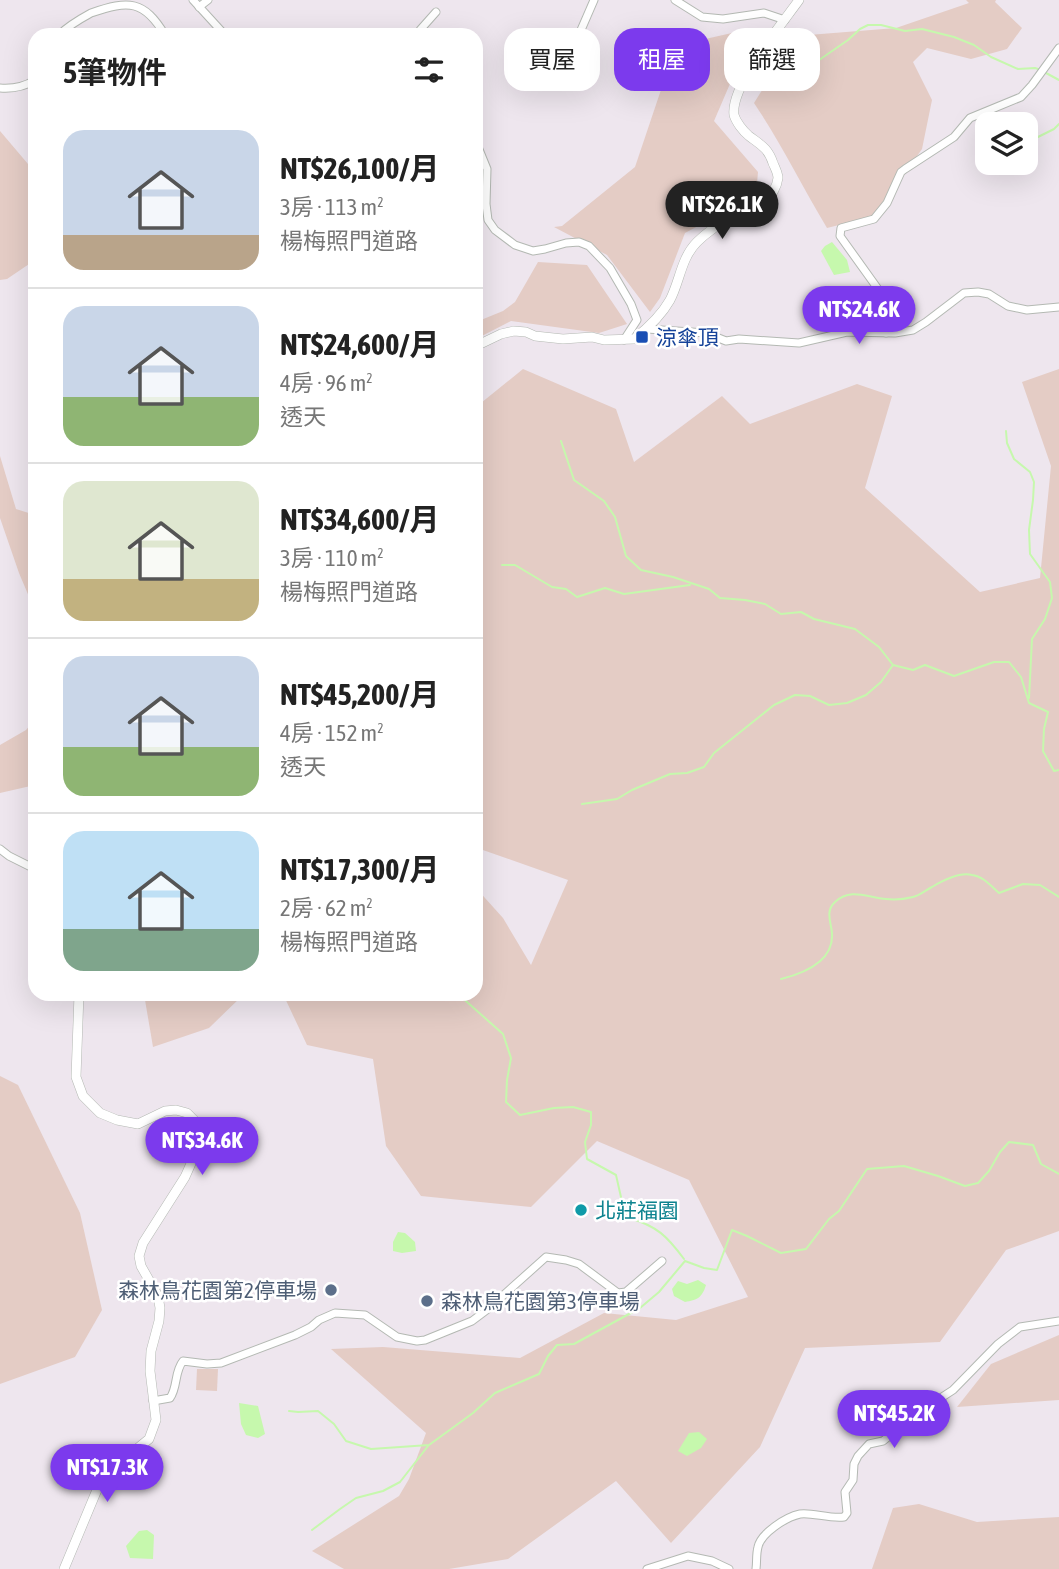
<!DOCTYPE html>
<html lang="zh-TW">
<meta charset="utf-8">
<style>
:root{--surface:#fff;--page:#f6f6f6;--text:#222;--muted:#767676;--line:#e0e0e0;--accent:#7c3aed}
body{margin:0;font-family:"Asap Condensed","Noto Sans TC",sans-serif;background:var(--page);color:var(--text);height:100vh;display:flex;flex-direction:column;font-size:26px;white-space:nowrap}
*{box-sizing:border-box;margin:0}
p{font-size:23px;color:var(--muted)}
.icon{flex:none;width:38px;height:38px;fill:none;stroke:currentColor;stroke-width:2;stroke-linecap:round;stroke-linejoin:round}
.map{position:relative;flex:1;overflow:hidden}
.panel{position:absolute;left:28px;top:28px;width:455px;height:973px;display:flex;flex-direction:column;background:var(--surface);border-radius:21px;box-shadow:0 7px 28px #0002}
.panel>*{flex:none}
.banner{position:absolute;left:504px;top:28px;width:450px;height:63px;display:flex;gap:14px}
.tools{position:absolute;left:975px;top:112px;display:grid;gap:14px}
.tools a{display:grid;place-items:center;width:63px;height:63px;border-radius:14px;background:var(--surface);box-shadow:0 7px 28px #0002;font-size:35px}
.price{position:absolute;translate:-50% -60px;padding:0 16px;border-radius:24px;background:var(--accent);color:#fff;font-size:23px;line-height:46px;filter:drop-shadow(0 2px 4px #0008)}
.price::after{content:'';position:absolute;left:50%;top:42px;width:21px;height:16px;margin-left:-10px;background:inherit;clip-path:polygon(0 0,100% 0,50% 100%)}
.price.on{background:#222;color:#fff}
ul{padding:0;list-style:none}
li{display:flex;align-items:center;gap:21px;height:175px;padding:0 35px}
li+li{border-top:2px solid var(--line)}
li span{display:grid;place-items:center;flex:none;width:196px;height:140px;border-radius:21px;color:#555}
li>.icon{margin-inline-start:auto}
span .icon{width:84px;height:84px;fill:#fffc;stroke-width:1}
li b{font-size:30px}
h2{display:flex;justify-content:space-between;align-items:center;height:84px;padding:0 35px;font-size:30px}
.chip{padding:0 24px;border-radius:21px;background:var(--surface);box-shadow:0 7px 28px #0002;font-size:24px;line-height:63px}
.chip.on{background:var(--accent);color:#fff}
.map>svg:first-child{display:block}
.green{fill:#e4ccc5}
.water{fill:#c6f8ad}
.lines{fill:none;stroke-linecap:round;stroke-linejoin:round}
.stream{stroke:#c6f8ad;stroke-width:2}
.minor-casing{stroke:#b4b9b3;stroke-width:9}
.tertiary-casing{stroke:#b4b9b3;stroke-width:10}
.minor{stroke:#fff;stroke-width:7}
.tertiary{stroke:#fff;stroke-width:9}
.transit-dot{fill:#1a4fb4;stroke:#fff;stroke-width:2.5}
.culture-dot{fill:#0f9aa8;stroke:#fff;stroke-width:2.5}
.service-dot{fill:#5c6f8a;stroke:#fff;stroke-width:2.5}
.labels{text-anchor:middle;dominant-baseline:central;stroke-width:5;stroke-linejoin:round;paint-order:stroke}
.transit-label{font-size:21px;fill:#164399;stroke:#fff;text-anchor:start}
.culture-label{font-size:21px;fill:#0d838f;stroke:#fff;text-anchor:start}
.service-label{font-size:21px;fill:#4e5e75;stroke:#fff;text-anchor:end}
</style>
<div class="map">
<svg width="1059" height="1569" viewBox="0 0 1059 1569">
<rect width="100%" height="100%" fill="#eee6ee"/>
<g class="green">
<path d="M 966,0 L 996,0 L 995,2 L 1022,28 L 1007,49 L 971,59 L 927,48 L 913,62 L 932,100 L 922,149 L 875,216 L 827,228 C 802,186 781,143 754,103 L 796,36 L 896,28 L 969,3 Z"/>
<path d="M 754,28 L 714,121 L 758,172 L 756,195 L 685,233 L 660,298 L 650,312 L 607,255 L 554,227 L 562,226 L 635,167 L 667,72 L 692,42 Z"/>
<path d="M 0,131 L 28,164 L 35,155 L 35,260 L 7,279 L 0,280 Z"/>
<path d="M 538,262 L 587,265 L 627,324 L 599,333 L 511,321 L 476,339 L 476,322 L 503,311 L 515,302 Z"/>
<path d="M 523,369 L 616,409 L 634,462 L 722,396 L 750,424 L 857,384 L 892,396 L 865,488 L 980,592 L 1040,578 L 1051,466 L 1022,382 L 1059,369 L 1059,1231 L 1006,1250 L 940,1342 L 805,1348 L 760,1447 L 671,1543 L 616,1481 L 508,1559 L 449,1569 L 344,1569 L 312,1551 L 399,1496 L 409,1479 L 426,1433 L 331,1349 L 383,1347 L 520,1358 L 604,1313 L 676,1320 L 748,1297 L 689,1180 L 597,1141 L 531,1207 L 421,1196 L 386,1146 L 373,1059 L 307,1045 L 283,994 L 476,994 L 476,888 L 503,918 L 531,965 L 568,880 L 480,849 L 476,845 L 476,407 Z"/>
<path d="M 0,456 L 16,509 L 35,515 L 35,611 L 19,573 L 0,518 Z"/>
<path d="M 35,720 L 35,785 L 0,793 L 0,745 L 26,730 Z"/>
<path d="M 144,994 L 244,994 L 209,1028 L 153,1047 Z"/>
<path d="M 0,1076 L 18,1085 L 80,1213 L 102,1310 L 75,1357 L 0,1384 Z"/>
<path d="M 1059,1335 L 1059,1400 L 957,1407 L 991,1364 Z"/>
<path d="M 197,1369 L 218,1369 L 217,1391 L 196,1390 Z"/>
<path d="M 919,1504 L 977,1522 L 1059,1517 L 1059,1569 L 872,1569 L 893,1508 Z"/>
</g>
<g class="water">
<path d="M 832,242 L 847,260 L 850,272 L 834,275 L 821,251 L 825,246 Z"/>
<path d="M 398,1232 L 405,1233 L 415,1242 L 416,1251 L 402,1253 L 393,1251 L 393,1242 Z"/>
<path d="M 698,1280 L 706,1285 C 702,1298 697,1300 685,1302 L 674,1296 L 672,1289 L 678,1281 L 687,1284 Z"/>
<path d="M 239,1403 L 258,1406 L 265,1434 L 258,1438 L 246,1435 L 241,1424 Z"/>
<path d="M 699,1432 L 707,1439 L 701,1448 L 687,1456 L 678,1451 L 689,1433 Z"/>
<path d="M 147,1530 L 154,1535 L 153,1559 L 130,1558 L 126,1546 L 139,1531 Z"/>
</g>
<g class="lines">
<g class="stream">
<path d="M 1046,73 L 1059,80"/>
<path d="M 796,76 L 848,40 L 860,29 L 868,25 L 881,25 L 905,31 L 922,29 L 954,37 L 974,45 L 991,57 L 1018,69 L 1035,68 L 1041,70"/>
<path d="M 1026,143 L 1054,129 L 1059,124"/>
<path d="M 1006,431 L 1007,443 L 1014,459 L 1030,472 L 1034,482 L 1033,500 L 1029,530 L 1030,554 L 1050,582 L 1052,598 L 1045,619 L 1032,639 L 1029,698"/>
<path d="M 561,441 L 574,480 L 604,501 L 615,517 L 626,556 L 641,570 L 673,577 L 709,589 L 720,598 L 745,600 L 765,604 L 781,614 L 801,612 L 814,619 L 855,629 L 879,647 L 893,665 L 913,670 L 925,665 L 954,676 L 994,662 L 1009,662 L 1021,677 L 1029,703 L 1048,712 L 1044,729 L 1043,751 L 1054,771 L 1059,770"/>
<path d="M 502,565 L 515,565 L 552,587 L 566,589 L 577,597 L 605,588 L 624,594 L 690,585"/>
<path d="M 582,804 L 617,799 L 632,790 L 670,774 L 687,773 L 704,767 L 714,753 L 774,705 L 795,695 L 810,696 L 829,705 L 847,703 L 866,695 L 881,682 L 893,665"/>
<path d="M 781,979 C 805,973 834,961 832,933 C 831,922 825,911 835,902 C 851,887 868,898 886,899 C 894,900 905,899 913,897 C 919,896 926,890 932,887 C 942,881 960,872 972,875 C 983,876 991,886 999,893 L 1023,884 L 1040,885 L 1059,897"/>
<path d="M 458,994 L 503,1034 L 511,1058 L 507,1080 L 506,1102 L 520,1115 L 554,1108 L 573,1107 L 591,1112 L 591,1125 L 585,1142 L 587,1159 L 616,1175 L 623,1206 L 629,1218 C 657,1226 667,1236 684,1259"/>
<path d="M 289,1411 L 298,1412 L 318,1411 L 334,1424 L 346,1441 L 371,1449 L 429,1445 L 473,1413 L 495,1393 L 539,1374 L 548,1356 L 557,1345 L 574,1344 L 640,1308 L 659,1292 L 685,1261 L 704,1268 L 717,1270 L 732,1230 L 747,1236 L 781,1253 L 806,1249 L 829,1219 L 839,1211 L 867,1169 L 904,1166 L 938,1176 L 965,1186 L 978,1183 L 989,1171 L 1000,1152 L 1009,1142 L 1033,1145 L 1041,1164 L 1059,1174"/>
<path d="M 312,1530 L 340,1509 L 356,1498 L 383,1491 L 400,1482 L 428,1446"/>
</g>
<g class="minor-casing">
<g id="minor">
<path d="M 193,0 L 225,35"/>
<path d="M 675,0 L 702,17 L 723,19 L 764,13 L 785,20"/>
<path d="M 199,7 L 208,0"/>
<path d="M 59,35 C 68,26 80,19 91,13 C 129,0 144,0 165,35"/>
<path d="M 418,35 L 420,30 L 436,12"/>
<path d="M 591,44 L 581,30 L 594,0"/>
<path d="M 0,88 C 13,89 24,87 35,80"/>
<path d="M 476,142 L 487,169 L 486,204 L 488,220 L 495,230 L 515,245 L 533,251 L 545,249 L 566,243 L 579,242 L 589,246 L 610,268 L 631,304 L 637,320 L 624,340"/>
<path d="M 647,329 L 706,333 L 726,341 L 739,339 L 799,343 L 847,332 L 895,333 L 913,330 L 926,322 L 964,293 L 978,292 L 989,294 L 1008,306 L 1027,310 L 1059,307"/>
<path d="M 886,333 L 886,307 L 878,289 L 840,236 L 841,228 L 874,219 L 887,203 L 901,172 L 905,169 L 954,137 L 970,118 L 1021,97 L 1032,85 L 1059,48"/>
<path d="M 0,849 L 9,856 L 35,869"/>
<path d="M 153,1401 L 170,1398 C 178,1387 174,1372 183,1361 L 207,1364 L 221,1363 L 295,1335 L 311,1327 L 319,1320 L 335,1313 L 365,1315 L 397,1337 L 417,1341 L 425,1340 L 472,1321 L 488,1309 L 546,1257 L 566,1260 L 579,1264 L 618,1293 L 626,1292 L 662,1261"/>
<path d="M 647,1569 L 688,1556 L 712,1561 L 729,1569"/>
<path d="M 756,1569 C 757,1562 756,1554 758,1547 C 761,1533 786,1517 800,1514 C 811,1512 830,1519 844,1517 L 847,1513 L 845,1492 L 853,1480 L 854,1464 L 858,1456 L 869,1444 L 883,1441 L 916,1414 L 953,1390 L 998,1344 L 1020,1327 L 1059,1321"/>
</g>
</g>
<g class="tertiary-casing">
<g id="tertiary">
<path d="M 476,346 L 501,334 L 514,331 L 526,332 L 535,336 L 563,339 L 592,337 L 604,340 L 634,339 C 648,328 661,316 670,300 C 680,281 681,258 697,242 C 708,231 722,222 736,214 C 745,209 756,206 765,200 C 772,196 777,186 778,178 C 778,173 775,168 773,163 C 768,148 761,145 749,136 C 743,131 736,122 734,115 C 730,86 782,24 799,0"/>
<path d="M 64,1569 L 99,1485 L 106,1474 L 149,1439 L 156,1420 L 150,1371 L 151,1351 L 159,1321 L 160,1308 L 158,1296 L 141,1266 L 139,1256 L 143,1243 L 185,1177 L 193,1159 L 199,1136 L 194,1120 L 187,1113 L 176,1110 L 165,1111 L 138,1124 L 117,1120 L 100,1113 L 83,1096 L 76,1077 L 79,994"/>
</g>
</g>
<use href="#minor" class="minor"/>
<use href="#tertiary" class="tertiary"/>
</g>
<rect class="transit-dot" x="635" y="330" width="14" height="14" rx="3.5"/>
<circle class="culture-dot" cx="581" cy="1210" r="7"/>
<g class="service-dot">
<circle cx="331" cy="1290" r="7"/>
<circle cx="427" cy="1301" r="7"/>
</g>
<g class="labels">
<g class="transit-label">
<text x="656" y="337">涼傘頂</text>
</g>
<g class="culture-label">
<text x="595" y="1210">北莊福園</text>
</g>
<g class="service-label">
<text x="317" y="1290">森林鳥花園第2停車場</text>
<text x="441" y="1301" text-anchor="start">森林鳥花園第3停車場</text>
</g>
</g>
</svg>
<div class="tools">
<a><svg class="icon" aria-label="layers" viewBox="0 0 24 24"><path d="M12 4l9 5-9 5-9-5zM3 14l9 5 9-5"/></svg></a>
</div>
<b class="price on" style="left:722px;top:241px">NT$26.1K</b>
<b class="price" style="left:859px;top:346px">NT$24.6K</b>
<b class="price" style="left:202px;top:1177px">NT$34.6K</b>
<b class="price" style="left:894px;top:1450px">NT$45.2K</b>
<b class="price" style="left:107px;top:1504px">NT$17.3K</b>
<div class="banner">
<a class="chip">買屋</a>
<a class="chip on">租屋</a>
<a class="chip">篩選</a>
</div>
<section class="panel">
<h2>5筆物件<svg class="icon" aria-label="filters" viewBox="0 0 24 24"><path d="M4 7h16M4 17h16"/><circle cx="9" cy="7" r="2"/><circle cx="15" cy="17" r="2"/></svg></h2>
<ul>
<li><span style="background:linear-gradient(#c9d6e8 75%,#b9a48a 0)"><svg class="icon" aria-label="home" viewBox="0 0 24 24"><path d="M3 11l9-7 9 7M6 9v11h12V9"/></svg></span><div><b>NT$26,100/月</b><p>3房 · 113 m²</p><p>楊梅照門道路</p></div></li>
<li><span style="background:linear-gradient(#c9d6e8 65%,#8fb573 0)"><svg class="icon" aria-label="home" viewBox="0 0 24 24"><path d="M3 11l9-7 9 7M6 9v11h12V9"/></svg></span><div><b>NT$24,600/月</b><p>4房 · 96 m²</p><p>透天</p></div></li>
<li><span style="background:linear-gradient(#dfe7d0 70%,#c2b280 0)"><svg class="icon" aria-label="home" viewBox="0 0 24 24"><path d="M3 11l9-7 9 7M6 9v11h12V9"/></svg></span><div><b>NT$34,600/月</b><p>3房 · 110 m²</p><p>楊梅照門道路</p></div></li>
<li><span style="background:linear-gradient(#c9d6e8 65%,#8fb573 0)"><svg class="icon" aria-label="home" viewBox="0 0 24 24"><path d="M3 11l9-7 9 7M6 9v11h12V9"/></svg></span><div><b>NT$45,200/月</b><p>4房 · 152 m²</p><p>透天</p></div></li>
<li><span style="background:linear-gradient(#bfe0f5 70%,#7fa58c 0)"><svg class="icon" aria-label="home" viewBox="0 0 24 24"><path d="M3 11l9-7 9 7M6 9v11h12V9"/></svg></span><div><b>NT$17,300/月</b><p>2房 · 62 m²</p><p>楊梅照門道路</p></div></li>
</ul>
</section>
</div>
